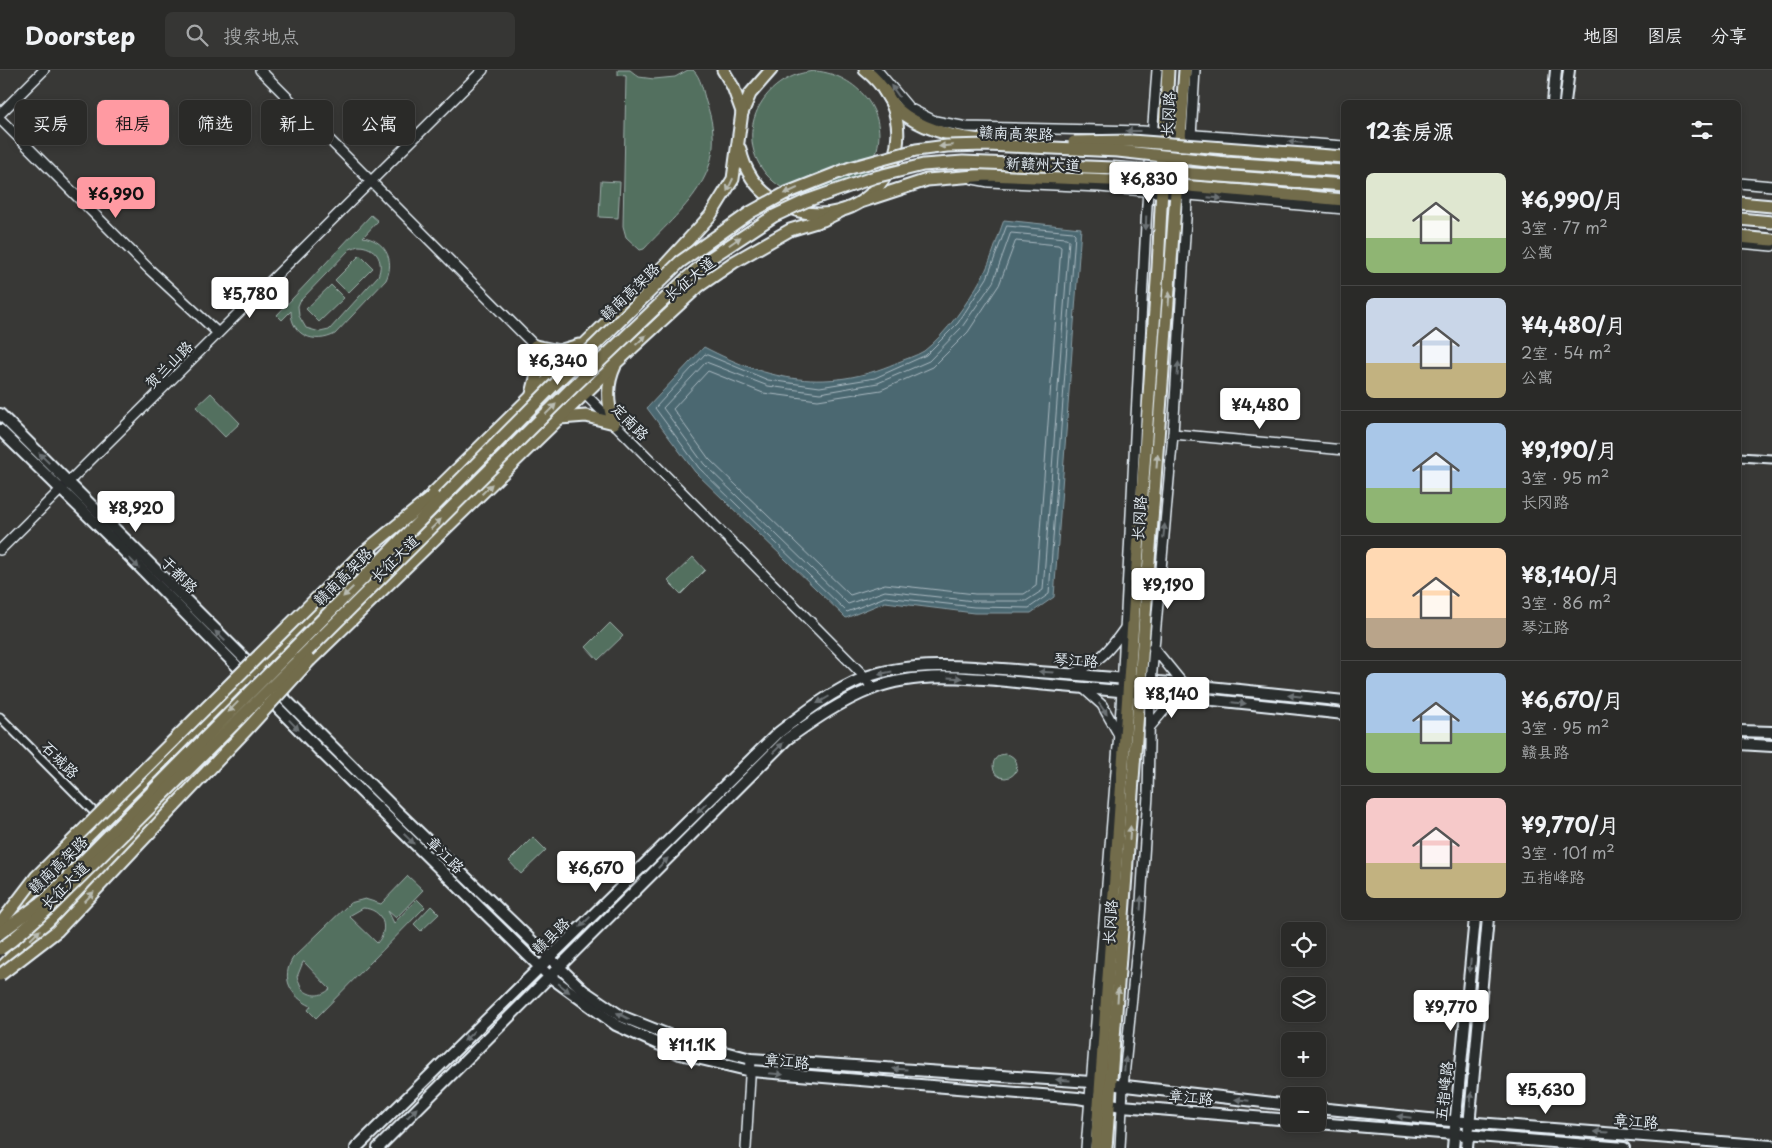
<!DOCTYPE html>
<html lang="zh">
<meta charset="utf-8">
<style>
:root{--surface:#2a2a28;--page:#363634;--text:#f1f3f6;--muted:#a5a7a8;--line:#464645;--accent:#ff9aa2}
body{margin:0;font-family:"Playpen Sans","LXGW WenKai TC",sans-serif;background:var(--page);color:var(--text);height:100vh;display:flex;flex-direction:column;font-size:19px;white-space:nowrap}
*{box-sizing:border-box;margin:0}
p{font-size:16px;color:var(--muted)}
.icon{flex:none;width:28px;height:28px;fill:none;stroke:currentColor;stroke-width:2;stroke-linecap:round;stroke-linejoin:round}
.map{position:relative;flex:1;overflow:hidden}
.sheet{position:absolute;left:1341px;top:30px;width:400px;height:820px;display:flex;flex-direction:column;background:var(--surface);border-radius:8px;box-shadow:0 2px 8px #0003,0 0 0 1px var(--line)}
.sheet>*{flex:none}
.hud{position:absolute;left:15px;top:30px;width:475px;height:45px;display:flex;gap:10px}
.fabs{position:absolute;left:1281px;top:852px;display:grid;gap:10px}
.fabs a{display:grid;place-items:center;width:45px;height:45px;border-radius:8px;background:var(--surface);box-shadow:0 2px 8px #0003,0 0 0 1px var(--line);font-size:25px}
.price{position:absolute;translate:-50% -42px;padding:0 11px;border-radius:5px;background:#fff;color:#222;font-size:16px;line-height:32px;filter:drop-shadow(0 1px 2px #0008)}
.price::after{content:'';position:absolute;left:50%;top:30px;width:15px;height:11px;margin-left:-8px;background:inherit;clip-path:polygon(0 0,100% 0,50% 100%)}
.price.current{background:var(--accent);color:#111}
ul{padding:0;list-style:none}
li{display:flex;align-items:center;gap:15px;height:125px;padding:0 25px}
li+li{border-top:1px solid var(--line)}
li span{display:grid;place-items:center;flex:none;width:140px;height:100px;border-radius:8px;color:#555}
li>.icon{margin-inline-start:auto}
span .icon{width:60px;height:60px;fill:#fffc;stroke-width:1}
li b{font-size:21px}
h2{display:flex;justify-content:space-between;align-items:center;height:60px;padding:0 25px;font-size:21px}
.pill{padding:0 18px;border-radius:8px;background:var(--surface);box-shadow:0 2px 8px #0003,0 0 0 1px var(--line);font-size:18px;line-height:45px}
.pill.current{background:var(--accent);color:#111}
header{display:flex;align-items:center;gap:30px;box-sizing:border-box;height:70px;padding:0 25px;background:var(--surface);border-bottom:1px solid var(--line)}
header strong{font-size:24px}
nav{display:flex;gap:28px;margin-inline-start:auto;font-size:18px}
.search{width:350px;height:45px;background:var(--page);display:flex;align-items:center;gap:12px;box-sizing:border-box;padding:0 18px;border-radius:8px;color:var(--muted);font-size:19px}
.map>svg:first-child{display:block}
.green{fill:#536f5f;stroke:#9eb0ac;fill-rule:evenodd}
.water{fill:#4c6871;stroke:#8a9fa7}
.lines{fill:none;stroke-linecap:round;stroke-linejoin:round}
.shore{stroke:#aabac2;stroke-width:1}
.minor-casing{stroke:#e8f1f8;stroke-width:11}
.tertiary-casing{stroke:#e8f1f8;stroke-width:12}
.secondary-casing{stroke:#e8f1f8;stroke-width:14}
.primary-casing{stroke:#e8f1f8;stroke-width:15}
.trunk-casing{stroke:#e8f1f8;stroke-width:15}
.minor{stroke:#2a2d2e;stroke-width:7}
.tertiary{stroke:#2a2d2e;stroke-width:9}
.secondary{stroke:#2a2d2e;stroke-width:10}
.primary{stroke:#726c4b;stroke-width:11}
.trunk{stroke:#726c4b;stroke-width:11}
.trunk-bridge-casing{stroke:#e8f1f8;stroke-width:15;stroke-linecap:butt}
.trunk-bridge{stroke:#726c4b;stroke-width:11}
.oneway{fill:#6c7275}
.oneway2{fill:#b9bcb3}
.labels{text-anchor:middle;dominant-baseline:central;stroke-width:4.5;stroke-linejoin:round;paint-order:stroke}
.street-label{font-size:15px;fill:#e8f1f8;stroke:#2a2d2e}
</style>
<header>
<strong>Doorstep</strong>
<div class="search"><svg class="icon" aria-label="search" viewBox="0 0 24 24"><circle cx="10" cy="10" r="6"/><path d="M15 15l6 6"/></svg>搜索地点</div>
<nav><a>地图</a><a>图层</a><a>分享</a></nav>
</header>
<div class="map">
<svg width="1772" height="1078" viewBox="0 0 1772 1078">
<rect width="100%" height="100%" fill="#383836"/>
<filter id="ink" filterUnits="userSpaceOnUse"><feTurbulence type="fractalNoise" baseFrequency=".02" numOctaves="2"/><feDisplacementMap in="SourceGraphic" scale="10" xChannelSelector="R" yChannelSelector="G"/><feConvolveMatrix kernelMatrix="1 2 1 2 8 2 1 2 1" color-interpolation-filters="sRGB"/></filter>
<g filter="url(#ink)">
<g class="green">
<path d="M 618,0 L 630,0 L 639,7 L 654,9 L 675,7 L 688,0 L 693,0 C 701,7 703,22 706,32 C 731,102 687,133 644,179 L 640,180 L 626,167 L 623,156 L 626,6 L 618,5 Z"/>
<path d="M 816,1 C 857,5 889,42 876,83 C 873,90 869,102 863,106 C 856,112 843,114 834,116 C 825,119 815,125 805,126 C 799,127 790,123 784,119 C 726,84 752,5 816,1 Z"/>
<path d="M 601,111 L 620,112 L 618,148 L 599,147 Z"/>
<path d="M 371,145 L 378,151 L 363,167 C 384,170 396,189 386,210 L 335,264 C 314,275 291,265 291,241 L 282,250 L 277,245 ZM 358,176 C 375,176 385,190 378,206 L 329,260 L 320,262 L 306,258 L 299,246 L 298,236 L 300,231 L 350,179 Z"/>
<path d="M 360,185 L 373,198 L 348,223 L 335,210 Z"/>
<path d="M 331,215 L 344,228 L 319,252 L 306,239 Z"/>
<path d="M 211,323 L 240,353 L 225,367 L 196,337 Z"/>
<path d="M 693,487 L 705,500 L 681,524 L 668,511 Z"/>
<path d="M 610,553 L 623,566 L 598,590 L 586,577 Z"/>
<circle cx="1005" cy="696" r="12"/>
<path d="M 533,767 L 546,780 L 521,804 L 509,791 Z"/>
<path d="M 408,806 L 423,820 L 396,848 L 388,841 L 394,853 L 417,829 L 425,837 L 316,948 L 308,940 L 311,936 C 291,927 280,908 293,888 L 350,833 L 365,829 L 381,834 ZM 363,838 C 383,839 390,859 377,873 L 349,846 ZM 303,892 L 304,892 L 330,919 C 321,927 311,927 302,919 L 297,907 Z"/>
<path d="M 431,836 L 439,844 L 421,861 L 414,854 Z"/>
</g>
<path class="water" d="M 1004,150 L 1081,158 L 1054,527 L 1031,543 L 974,543 L 885,532 L 846,548 L 695,402 L 647,338 L 704,277 C 769,311 827,323 896,293 C 905,289 916,286 924,281 C 946,264 969,231 982,207 C 992,190 997,168 1004,150 Z"/>
<g class="lines">
<g class="shore">
<path d="M 1007,156 L 1073,162 L 1075,164 L 1049,524 L 1029,538 L 974,537 L 885,527 L 847,542 L 699,398 L 655,338 L 705,284 L 768,310 L 820,317 L 875,308 L 926,285 L 958,253 L 987,208 Z"/>
<path d="M 1011,163 L 1066,168 L 1069,170 L 1043,520 L 1026,531 L 974,531 L 885,521 L 848,534 L 704,394 L 663,338 L 706,292 L 768,316 L 820,323 L 878,313 L 929,291 L 962,257 L 993,212 Z"/>
<path d="M 1016,171 L 1058,175 L 1061,177 L 1036,516 L 1024,524 L 975,524 L 885,514 L 850,525 L 709,389 L 673,339 L 708,301 L 763,323 L 818,330 L 881,320 L 933,297 L 968,262 L 999,215 Z"/>
</g>
<g class="minor-casing">
<g id="minor">
<path d="M 1739,387 L 1772,389"/>
<path d="M 0,647 L 100,748"/>
</g>
</g>
<g class="tertiary-casing">
<g id="tertiary">
<path d="M 260,0 L 558,299 L 585,324 L 865,607 L 872,618"/>
<path d="M 877,0 L 909,38 L 935,51 L 967,57 L 1142,61 L 1344,76"/>
<path d="M 0,44 L 44,0"/>
<path d="M 0,49 L 149,199 L 218,263"/>
<path d="M 973,109 L 989,112 L 1099,117 L 1344,139"/>
<path d="M 1739,113 L 1772,116"/>
<path d="M 1739,173 L 1772,176"/>
<path d="M 1173,364 L 1344,380"/>
<path d="M 0,480 L 483,0"/>
<path d="M 1153,577 L 1184,615"/>
<path d="M 1072,604 C 1098,593 1109,581 1125,558"/>
<path d="M 1083,618 L 1102,635 L 1119,665"/>
<path d="M 1149,658 L 1165,639 L 1181,627"/>
<path d="M 746,1078 L 751,989"/>
<path d="M 1086,1078 L 1121,638 L 1147,135 L 1157,0"/>
<path d="M 1120,1078 L 1123,1017 L 1140,847 L 1148,725 L 1150,623 L 1173,364 L 1195,0"/>
</g>
</g>
<g class="secondary-casing">
<g id="secondary">
<path d="M 1553,32 L 1556,0"/>
<path d="M 1565,32 L 1569,0"/>
<path d="M 0,344 L 399,743 L 584,921 L 621,946 L 686,972 L 751,989 L 1091,1012 L 1290,1035"/>
<path d="M 0,360 L 120,477 L 319,680 L 549,906 L 616,955 L 680,984 L 751,1001 L 1078,1028 L 1122,1036 L 1290,1050"/>
<path d="M 1739,661 L 1772,662"/>
<path d="M 1739,674 L 1772,676"/>
<path d="M 1318,1038 L 1439,1050 L 1772,1076"/>
<path d="M 1318,1053 L 1624,1078"/>
<path d="M 356,1078 L 778,663 C 805,642 832,621 864,608 C 912,588 987,598 1038,602 C 1140,609 1242,620 1344,631"/>
<path d="M 378,1078 L 787,669 C 814,650 841,631 872,619 C 925,598 994,611 1049,615 C 1147,623 1246,633 1344,644"/>
<path d="M 1453,1078 L 1475,848"/>
<path d="M 1467,1078 L 1488,848"/>
</g>
</g>
<g class="primary-casing">
<g id="primary">
<path d="M 883,19 C 887,25 891,33 896,38 C 923,62 961,69 995,71"/>
<path d="M 742,43 L 750,24 L 771,0"/>
<path d="M 1124,77 L 1344,94"/>
<path d="M 740,79 C 744,100 757,120 776,131 C 864,183 945,64 865,0"/>
<path d="M 863,131 L 927,110 L 987,105 L 1133,111 L 1344,130"/>
<path d="M 535,276 L 559,281 L 579,275"/>
<path d="M 532,324 L 537,304 L 535,276"/>
<path d="M 560,348 L 586,346 L 614,353"/>
<path d="M 614,353 C 607,334 606,315 615,296"/>
<path d="M 424,432 L 667,193 L 710,146 L 733,109 L 742,42 L 733,17 L 723,0"/>
<path d="M 304,596 L 616,293 L 699,216 L 734,192 L 790,160 L 823,150 L 841,141"/>
<path d="M 20,834 L 371,482"/>
<path d="M 0,899 L 227,673"/>
<path d="M 1096,1078 L 1158,197 L 1168,0"/>
<path d="M 1106,1078 L 1185,0"/>
</g>
</g>
<g class="trunk-casing">
<g id="trunk">
<path d="M 1739,133 L 1772,136"/>
<path d="M 1739,149 L 1772,152"/>
<path d="M 1739,167 L 1772,170"/>
</g>
</g>
<use href="#minor" class="minor"/>
<use href="#tertiary" class="tertiary"/>
<use href="#secondary" class="secondary"/>
<use href="#primary" class="primary"/>
<use href="#trunk" class="trunk"/>
<g class="trunk-bridge-casing">
<g id="trunk-bridge">
<path d="M 1074,72 L 1131,71 L 1344,87"/>
<path d="M 0,854 L 36,807 L 358,487 L 433,426"/>
<path d="M 0,863 L 45,830 L 552,317 L 680,192 L 751,142 L 784,124 L 850,98 L 916,80 L 947,76 L 988,75 L 1118,81 L 1226,93 L 1344,101"/>
<path d="M 0,879 L 11,871 L 50,837 L 571,319 L 687,208 L 712,187 L 774,146 L 806,131 L 875,107 L 923,95 L 963,92 L 1113,98 L 1344,115"/>
<path d="M 0,905 L 57,861 L 251,655 L 310,590"/>
</g>
</g>
<use href="#trunk-bridge" class="trunk-bridge"/>
</g>
<defs><path id="oneway-solid" d="M-6-.8H1V-3.2L6.5 0L1 3.2V.8H-6Z" transform="scale(1.25)"/></defs>
<g class="oneway">
<use href="#oneway-solid" transform="translate(895 21) rotate(-126)"/>
<use href="#oneway-solid" transform="translate(1133 61) rotate(-180)"/>
<use href="#oneway-solid" transform="translate(1295 72) rotate(-175)"/>
<use href="#oneway-solid" transform="translate(1215 128) rotate(5)"/>
<use href="#oneway-solid" transform="translate(1146 153) rotate(92)"/>
<use href="#oneway-solid" transform="translate(1178 299) rotate(-86)"/>
<use href="#oneway-solid" transform="translate(44 388) rotate(-135)"/>
<use href="#oneway-solid" transform="translate(1164 461) rotate(-84)"/>
<use href="#oneway-solid" transform="translate(134 493) rotate(46)"/>
<use href="#oneway-solid" transform="translate(220 566) rotate(-135)"/>
<use href="#oneway-solid" transform="translate(1046 602) rotate(-176)"/>
<use href="#oneway-solid" transform="translate(885 603) rotate(168)"/>
<use href="#oneway-solid" transform="translate(955 608) rotate(4)"/>
<use href="#oneway-solid" transform="translate(1295 626) rotate(-174)"/>
<use href="#oneway-solid" transform="translate(823 630) rotate(150)"/>
<use href="#oneway-solid" transform="translate(1239 633) rotate(6)"/>
<use href="#oneway-solid" transform="translate(1103 639) rotate(55)"/>
<use href="#oneway-solid" transform="translate(294 655) rotate(46)"/>
<use href="#oneway-solid" transform="translate(778 678) rotate(-45)"/>
<use href="#oneway-solid" transform="translate(702 738) rotate(136)"/>
<use href="#oneway-solid" transform="translate(409 769) rotate(44)"/>
<use href="#oneway-solid" transform="translate(663 793) rotate(-45)"/>
<use href="#oneway-solid" transform="translate(1141 833) rotate(-87)"/>
<use href="#oneway-solid" transform="translate(585 852) rotate(136)"/>
<use href="#oneway-solid" transform="translate(1470 896) rotate(96)"/>
<use href="#oneway-solid" transform="translate(564 918) rotate(39)"/>
<use href="#oneway-solid" transform="translate(623 946) rotate(-153)"/>
<use href="#oneway-solid" transform="translate(469 966) rotate(135)"/>
<use href="#oneway-solid" transform="translate(1125 994) rotate(-84)"/>
<use href="#oneway-solid" transform="translate(900 999) rotate(-176)"/>
<use href="#oneway-solid" transform="translate(776 1004) rotate(5)"/>
<use href="#oneway-solid" transform="translate(1063 1010) rotate(-176)"/>
<use href="#oneway-solid" transform="translate(1471 1029) rotate(-85)"/>
<use href="#oneway-solid" transform="translate(1242 1030) rotate(-174)"/>
<use href="#oneway-solid" transform="translate(412 1043) rotate(-45)"/>
<use href="#oneway-solid" transform="translate(1404 1047) rotate(-174)"/>
<use href="#oneway-solid" transform="translate(1601 1062) rotate(-176)"/>
</g>
<g class="oneway2">
<use href="#oneway-solid" transform="translate(946 76) rotate(175)"/>
<use href="#oneway-solid" transform="translate(730 115) rotate(115)"/>
<use href="#oneway-solid" transform="translate(791 121) rotate(156)"/>
<use href="#oneway-solid" transform="translate(735 171) rotate(-35)"/>
<use href="#oneway-solid" transform="translate(1169 229) rotate(-86)"/>
<use href="#oneway-solid" transform="translate(641 270) rotate(-43)"/>
<use href="#oneway-solid" transform="translate(551 339) rotate(-45)"/>
<use href="#oneway-solid" transform="translate(1157 391) rotate(-86)"/>
<use href="#oneway-solid" transform="translate(487 419) rotate(-44)"/>
<use href="#oneway-solid" transform="translate(436 454) rotate(-45)"/>
<use href="#oneway-solid" transform="translate(348 522) rotate(135)"/>
<use href="#oneway-solid" transform="translate(233 637) rotate(134)"/>
<use href="#oneway-solid" transform="translate(1130 763) rotate(-86)"/>
<use href="#oneway-solid" transform="translate(89 827) rotate(-47)"/>
<use href="#oneway-solid" transform="translate(35 865) rotate(-45)"/>
<use href="#oneway-solid" transform="translate(1118 925) rotate(-86)"/>
</g>
</g>
<g class="labels">
<g class="street-label">
<text transform="translate(1167 44) rotate(-86)">长冈路</text>
<text transform="translate(1016 62) rotate(2)">赣南高架路</text>
<text transform="translate(1043 93) rotate(2)">新赣州大道</text>
<text transform="translate(689 208) rotate(-39)">长征大道</text>
<text transform="translate(629 221) rotate(-44)">赣南高架路</text>
<text transform="translate(168 294) rotate(-45)">贺兰山路</text>
<text transform="translate(631 351) rotate(45)">定南路</text>
<text transform="translate(1138 448) rotate(-86)">长冈路</text>
<text transform="translate(394 488) rotate(-44)">长征大道</text>
<text transform="translate(180 504) rotate(45)">于都路</text>
<text transform="translate(342 506) rotate(-45)">赣南高架路</text>
<text transform="translate(1076 589) rotate(4)">琴江路</text>
<text transform="translate(61 689) rotate(45)">石城路</text>
<text transform="translate(446 784) rotate(44)">章江路</text>
<text transform="translate(57 794) rotate(-44)">赣南高架路</text>
<text transform="translate(64 815) rotate(-45)">长征大道</text>
<text transform="translate(1109 852) rotate(-86)">长冈路</text>
<text transform="translate(550 865) rotate(-44)">赣县路</text>
<text transform="translate(787 990) rotate(5)">章江路</text>
<text transform="translate(1443 1021) rotate(-84)">五指峰路</text>
<text transform="translate(1191 1026) rotate(5)">章江路</text>
<text transform="translate(1636 1050) rotate(4)">章江路</text>
</g>
</g>
</svg>
<div class="fabs">
<a><svg class="icon" aria-label="locate" viewBox="0 0 24 24"><circle cx="12" cy="12" r="6"/><path d="M12 2v4M12 18v4M2 12h4M18 12h4"/></svg></a>
<a><svg class="icon" aria-label="layers" viewBox="0 0 24 24"><path d="M12 4l9 5-9 5-9-5zM3 14l9 5 9-5"/></svg></a>
<a>+</a>
<a>−</a>
</div>
<b class="price" style="left:1149px;top:134px">¥6,830</b>
<b class="price current" style="left:116px;top:149px">¥6,990</b>
<b class="price" style="left:250px;top:249px">¥5,780</b>
<b class="price" style="left:558px;top:316px">¥6,340</b>
<b class="price" style="left:1260px;top:360px">¥4,480</b>
<b class="price" style="left:136px;top:463px">¥8,920</b>
<b class="price" style="left:1168px;top:540px">¥9,190</b>
<b class="price" style="left:1172px;top:649px">¥8,140</b>
<b class="price" style="left:596px;top:823px">¥6,670</b>
<b class="price" style="left:1451px;top:962px">¥9,770</b>
<b class="price" style="left:692px;top:1000px">¥11.1K</b>
<b class="price" style="left:1546px;top:1045px">¥5,630</b>
<div class="hud">
<a class="pill">买房</a>
<a class="pill current">租房</a>
<a class="pill">筛选</a>
<a class="pill">新上</a>
<a class="pill">公寓</a>
</div>
<section class="sheet">
<h2>12套房源<svg class="icon" aria-label="filters" viewBox="0 0 24 24"><path d="M4 7h16M4 17h16"/><circle cx="9" cy="7" r="2"/><circle cx="15" cy="17" r="2"/></svg></h2>
<ul>
<li><span style="background:linear-gradient(#dfe7d0 65%,#8fb573 0)"><svg class="icon" aria-label="home" viewBox="0 0 24 24"><path d="M3 11l9-7 9 7M6 9v11h12V9"/></svg></span><div><b>¥6,990/月</b><p>3室 · 77 m²</p><p>公寓</p></div></li>
<li><span style="background:linear-gradient(#c9d6e8 65%,#c2b280 0)"><svg class="icon" aria-label="home" viewBox="0 0 24 24"><path d="M3 11l9-7 9 7M6 9v11h12V9"/></svg></span><div><b>¥4,480/月</b><p>2室 · 54 m²</p><p>公寓</p></div></li>
<li><span style="background:linear-gradient(#a9c7e8 65%,#8fb573 0)"><svg class="icon" aria-label="home" viewBox="0 0 24 24"><path d="M3 11l9-7 9 7M6 9v11h12V9"/></svg></span><div><b>¥9,190/月</b><p>3室 · 95 m²</p><p>长冈路</p></div></li>
<li><span style="background:linear-gradient(#ffd9b3 70%,#b9a48a 0)"><svg class="icon" aria-label="home" viewBox="0 0 24 24"><path d="M3 11l9-7 9 7M6 9v11h12V9"/></svg></span><div><b>¥8,140/月</b><p>3室 · 86 m²</p><p>琴江路</p></div></li>
<li><span style="background:linear-gradient(#a9c7e8 60%,#8fb573 0)"><svg class="icon" aria-label="home" viewBox="0 0 24 24"><path d="M3 11l9-7 9 7M6 9v11h12V9"/></svg></span><div><b>¥6,670/月</b><p>3室 · 95 m²</p><p>赣县路</p></div></li>
<li><span style="background:linear-gradient(#f6c9c9 65%,#c2b280 0)"><svg class="icon" aria-label="home" viewBox="0 0 24 24"><path d="M3 11l9-7 9 7M6 9v11h12V9"/></svg></span><div><b>¥9,770/月</b><p>3室 · 101 m²</p><p>五指峰路</p></div></li>
</ul>
</section>
</div>
